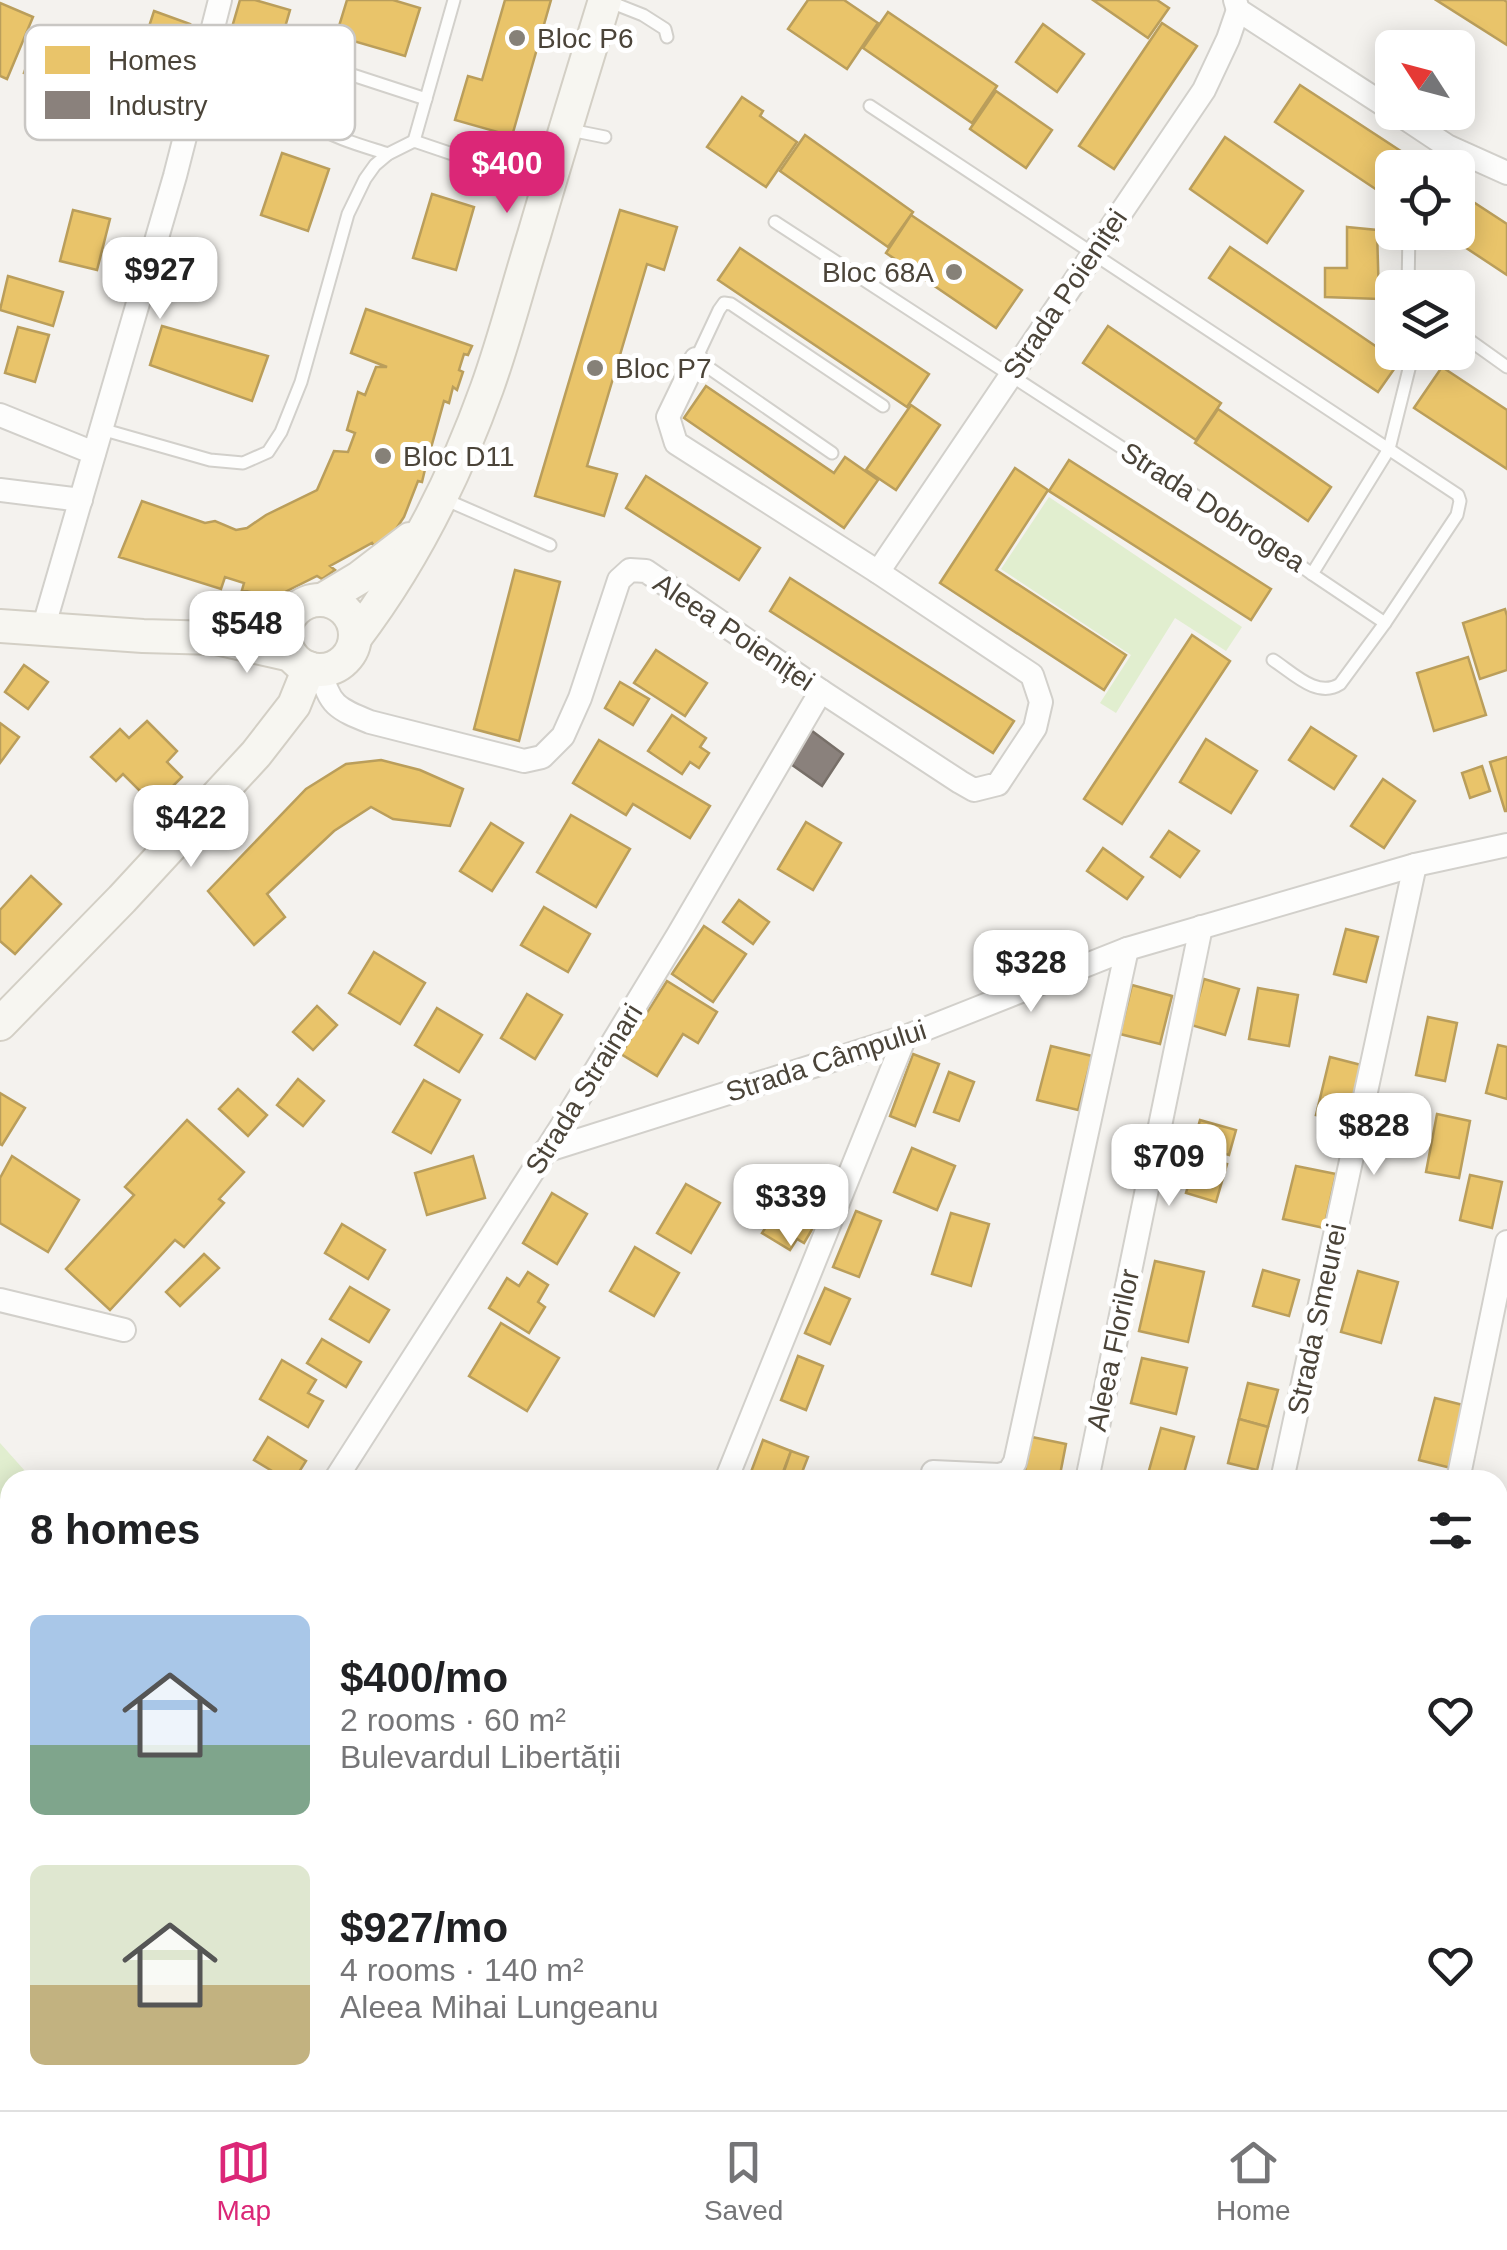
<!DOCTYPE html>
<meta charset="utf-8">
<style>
:root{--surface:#fff;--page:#f2f2f2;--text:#202124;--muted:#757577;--line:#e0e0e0;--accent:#db2777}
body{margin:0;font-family:Arial,sans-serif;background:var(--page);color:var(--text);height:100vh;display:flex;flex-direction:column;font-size:38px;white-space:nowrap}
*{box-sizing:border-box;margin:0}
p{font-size:32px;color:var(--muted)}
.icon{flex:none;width:55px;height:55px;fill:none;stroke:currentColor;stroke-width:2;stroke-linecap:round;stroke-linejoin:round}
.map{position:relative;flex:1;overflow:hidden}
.sheet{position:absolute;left:0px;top:1470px;width:1508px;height:640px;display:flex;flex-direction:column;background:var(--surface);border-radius:30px 30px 0 0;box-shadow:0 5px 25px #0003}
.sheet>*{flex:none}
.needle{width:65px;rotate:306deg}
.controls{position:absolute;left:1375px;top:30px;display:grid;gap:20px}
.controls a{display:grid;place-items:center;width:100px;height:100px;border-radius:15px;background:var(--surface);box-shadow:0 5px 25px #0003;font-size:50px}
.price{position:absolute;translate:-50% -85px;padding:0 22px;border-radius:20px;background:#fff;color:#222;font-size:32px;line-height:65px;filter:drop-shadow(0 2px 5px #0008)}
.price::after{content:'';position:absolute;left:50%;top:60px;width:30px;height:22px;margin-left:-15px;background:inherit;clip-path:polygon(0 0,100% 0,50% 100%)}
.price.current{background:var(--accent);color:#fff}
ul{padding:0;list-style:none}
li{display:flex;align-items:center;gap:30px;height:250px;padding:0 30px}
li span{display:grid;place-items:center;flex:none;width:280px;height:200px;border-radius:15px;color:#555}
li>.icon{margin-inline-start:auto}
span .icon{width:120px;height:120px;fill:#fffc;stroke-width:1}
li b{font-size:42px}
h2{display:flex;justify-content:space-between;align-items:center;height:120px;padding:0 30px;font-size:42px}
.tabs{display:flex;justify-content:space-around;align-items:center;height:140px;border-top:2px solid var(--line);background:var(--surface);font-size:28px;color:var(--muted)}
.tabs a{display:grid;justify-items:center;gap:5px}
.tabs .current{color:var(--accent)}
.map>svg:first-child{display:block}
.green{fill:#e1eecf}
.homes{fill:#e9c46a;stroke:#ba9e5b;stroke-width:2.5}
.industry{fill:#8a817c;stroke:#776f68;stroke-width:2.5}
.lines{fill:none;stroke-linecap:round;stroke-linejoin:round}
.lane-casing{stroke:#d2d0cb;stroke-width:15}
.street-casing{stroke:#d2d0cb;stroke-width:26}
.secondary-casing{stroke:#d3cfc5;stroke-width:36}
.lane{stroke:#fdfdfc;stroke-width:11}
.street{stroke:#fdfdfc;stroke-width:22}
.secondary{stroke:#f7f6f1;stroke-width:32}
.poi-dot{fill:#868178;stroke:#fff;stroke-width:4}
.labels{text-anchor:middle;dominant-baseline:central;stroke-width:10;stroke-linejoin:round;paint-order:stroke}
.poi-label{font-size:28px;fill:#4b4439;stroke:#fff;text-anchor:start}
.street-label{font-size:28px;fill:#4b4439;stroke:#fff}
.key{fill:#fff;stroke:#c9c7c4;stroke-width:2.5}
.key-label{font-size:28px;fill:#4b4439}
</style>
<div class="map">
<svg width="1507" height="2110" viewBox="0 0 1507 2110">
<rect width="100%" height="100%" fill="#f4f2ee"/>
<g class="green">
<path d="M 1049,497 L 1242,627 L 1226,651 L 1175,618 L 1116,713 L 1100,703 L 1131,655 L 1001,569 Z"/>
<path d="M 0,1443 L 33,1480 L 10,1480 L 10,1626 L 0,1644 Z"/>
<path d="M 191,2100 L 362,2100 L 360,2110 L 186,2110 Z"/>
</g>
<g class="homes">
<path d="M 240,0 L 255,0 L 290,10 L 255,130 L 206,116 Z"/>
<path d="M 347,0 L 393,0 L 420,8 L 405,56 L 336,36 Z"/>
<path d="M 505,0 L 551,0 L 512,136 L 455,120 L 468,76 L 482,80 Z"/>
<path d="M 808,0 L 844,0 L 878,23 L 847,69 L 788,29 Z"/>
<path d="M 1093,0 L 1157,0 L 1169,8 L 1148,38 Z"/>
<path d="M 1436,0 L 1504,0 L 1507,2 L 1507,45 Z"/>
<path d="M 0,3 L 33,17 L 7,79 L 0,76 Z"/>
<path d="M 154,11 L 190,24 L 179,54 L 144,42 Z"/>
<path d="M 888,12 L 997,86 L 972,123 L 863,48 Z"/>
<path d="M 1162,23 L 1197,46 L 1114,169 L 1079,146 Z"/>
<path d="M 1043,24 L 1084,54 L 1057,92 L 1016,62 Z"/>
<path d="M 38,33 L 91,51 L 77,91 L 24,73 Z"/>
<path d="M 1300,85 L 1419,163 L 1417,168 L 1392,168 L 1392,200 L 1275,122 Z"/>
<path d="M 996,91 L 1052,130 L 1026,168 L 970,129 Z"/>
<path d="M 742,97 L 763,111 L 760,116 L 797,142 L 766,187 L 707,147 Z"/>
<path d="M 805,135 L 913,212 L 888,247 L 780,171 Z"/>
<path d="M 1225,137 L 1303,191 L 1267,243 L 1190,189 Z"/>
<path d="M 282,153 L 329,169 L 308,231 L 261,215 Z"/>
<path d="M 1458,192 L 1507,224 L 1507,275 L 1442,232 L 1458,232 Z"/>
<path d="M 432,194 L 474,207 L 456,270 L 413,258 Z"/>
<path d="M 73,210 L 110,219 L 97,270 L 60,261 Z"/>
<path d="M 620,210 L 677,227 L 664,270 L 647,264 L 587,466 L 617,474 L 604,516 L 535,496 Z"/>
<path d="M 911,215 L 1022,290 L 996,328 L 886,253 Z"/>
<path d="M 1347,227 L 1377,230 L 1379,299 L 1325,297 L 1325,268 L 1347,268 Z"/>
<path d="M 1230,247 L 1399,362 L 1378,392 L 1209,278 Z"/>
<path d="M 740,248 L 929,374 L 907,407 L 718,280 Z"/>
<path d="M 8,276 L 63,292 L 53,326 L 0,310 Z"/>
<path d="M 366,309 L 472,346 L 468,355 L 464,354 L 459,370 L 463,372 L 457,390 L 453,387 L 449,403 L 444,401 L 431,448 L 437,448 L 431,462 L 427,461 L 422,482 L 418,481 L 404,517 L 394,532 L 376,549 L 372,543 L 330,566 L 335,570 L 322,579 L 317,576 L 273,598 L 242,590 L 244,583 L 225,577 L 221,589 L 119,557 L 142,501 L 205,523 L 215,521 L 236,530 L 247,528 L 266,515 L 317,490 L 334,451 L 348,452 L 355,433 L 347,430 L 358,392 L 365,395 L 376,367 L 387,367 L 351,353 Z"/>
<path d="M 162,326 L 268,356 L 252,401 L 150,365 Z"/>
<path d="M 1108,326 L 1221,403 L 1196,440 L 1083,363 Z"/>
<path d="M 18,327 L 49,335 L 35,382 L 5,373 Z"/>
<path d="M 1442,367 L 1507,410 L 1507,469 L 1414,408 Z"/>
<path d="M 706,386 L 834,473 L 845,457 L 878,480 L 844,528 L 684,418 Z"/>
<path d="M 911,405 L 940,425 L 896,490 L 866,470 Z"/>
<path d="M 1218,409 L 1331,487 L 1308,521 L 1195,443 Z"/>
<path d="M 1069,460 L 1271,589 L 1251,620 L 1049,491 Z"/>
<path d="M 1015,468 L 1048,490 L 996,570 L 1126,655 L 1104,690 L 940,583 Z"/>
<path d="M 646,476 L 760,548 L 739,580 L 626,508 Z"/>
<path d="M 515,570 L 560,582 L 519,741 L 474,729 Z"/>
<path d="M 790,578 L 1014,721 L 993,753 L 770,611 Z"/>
<path d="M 1505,609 L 1507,616 L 1507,670 L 1480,679 L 1463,623 Z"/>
<path d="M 1192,635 L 1230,661 L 1122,824 L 1084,799 Z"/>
<path d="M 656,650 L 707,683 L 685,716 L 634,683 Z"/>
<path d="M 1468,657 L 1486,715 L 1434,731 L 1417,673 Z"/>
<path d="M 24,665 L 48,682 L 28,709 L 5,692 Z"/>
<path d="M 620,682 L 649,699 L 633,725 L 605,708 Z"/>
<path d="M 672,715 L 706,738 L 700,747 L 709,753 L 699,768 L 690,762 L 682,774 L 648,751 Z"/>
<path d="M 147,721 L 177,751 L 167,762 L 182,777 L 154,805 L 123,774 L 116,781 L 91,757 L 120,729 L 129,738 Z"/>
<path d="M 0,723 L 19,737 L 0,763 Z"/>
<path d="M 1311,727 L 1356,756 L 1334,789 L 1289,760 Z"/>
<path d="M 1206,739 L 1257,771 L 1231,813 L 1180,782 Z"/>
<path d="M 599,740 L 710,806 L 690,838 L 633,804 L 626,815 L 573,783 Z"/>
<path d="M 1507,757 L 1507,811 L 1505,811 L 1490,762 Z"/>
<path d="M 381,760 L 420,770 L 463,789 L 450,826 L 393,819 L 371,807 L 334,831 L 267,894 L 285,917 L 254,945 L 208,891 L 306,789 L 346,764 Z"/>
<path d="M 1482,766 L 1490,791 L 1470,798 L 1462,773 Z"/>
<path d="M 1383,779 L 1415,801 L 1384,848 L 1351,826 Z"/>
<path d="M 571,815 L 630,849 L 596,907 L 537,872 Z"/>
<path d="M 806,822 L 841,843 L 813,890 L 778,869 Z"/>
<path d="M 491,823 L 523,843 L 492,891 L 460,871 Z"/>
<path d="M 1169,831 L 1199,851 L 1180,877 L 1151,857 Z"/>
<path d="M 1103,848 L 1143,877 L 1127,899 L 1087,871 Z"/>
<path d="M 31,876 L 61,904 L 15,954 L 0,941 L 0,910 Z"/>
<path d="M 739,900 L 769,922 L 753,944 L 723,922 Z"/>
<path d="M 544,907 L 590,934 L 568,972 L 521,945 Z"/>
<path d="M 704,926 L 746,954 L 713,1002 L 672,974 Z"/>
<path d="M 1346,929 L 1378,937 L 1366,982 L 1334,974 Z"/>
<path d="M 374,952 L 425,983 L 400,1024 L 349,993 Z"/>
<path d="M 1204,979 L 1239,989 L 1225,1035 L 1191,1025 Z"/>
<path d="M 667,981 L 717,1012 L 698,1043 L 683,1034 L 657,1076 L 621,1054 Z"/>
<path d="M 1132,985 L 1172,996 L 1160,1044 L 1120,1034 Z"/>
<path d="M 1258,988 L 1298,995 L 1289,1046 L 1249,1039 Z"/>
<path d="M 527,994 L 562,1015 L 535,1059 L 501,1038 Z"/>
<path d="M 317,1006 L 337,1025 L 313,1050 L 293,1032 Z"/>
<path d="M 437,1008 L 482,1035 L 459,1072 L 415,1045 Z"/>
<path d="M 1428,1017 L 1457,1023 L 1445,1081 L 1416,1075 Z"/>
<path d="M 1498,1045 L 1507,1047 L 1507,1099 L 1486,1093 Z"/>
<path d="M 1051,1046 L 1092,1056 L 1078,1110 L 1037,1100 Z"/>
<path d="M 913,1054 L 939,1064 L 915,1126 L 890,1116 Z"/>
<path d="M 1330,1057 L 1365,1066 L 1351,1123 L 1316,1115 Z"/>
<path d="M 949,1072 L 974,1082 L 959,1121 L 934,1112 Z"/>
<path d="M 298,1079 L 324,1101 L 303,1126 L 277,1105 Z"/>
<path d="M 424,1080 L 460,1100 L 431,1153 L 393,1132 Z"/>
<path d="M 238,1089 L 267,1115 L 248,1136 L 219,1109 Z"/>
<path d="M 0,1093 L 25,1108 L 2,1145 L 0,1144 Z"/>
<path d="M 1437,1114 L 1470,1121 L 1459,1178 L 1426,1172 Z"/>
<path d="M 187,1120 L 244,1172 L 219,1199 L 224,1203 L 184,1247 L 175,1240 L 110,1310 L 66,1269 L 134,1195 L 125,1187 Z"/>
<path d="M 1200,1120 L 1236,1130 L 1229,1155 L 1193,1145 Z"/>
<path d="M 912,1148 L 955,1166 L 937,1210 L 894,1192 Z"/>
<path d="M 1197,1155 L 1227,1164 L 1216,1202 L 1186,1193 Z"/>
<path d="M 12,1156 L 79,1200 L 48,1252 L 0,1223 L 0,1178 Z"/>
<path d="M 473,1156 L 485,1198 L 427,1215 L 415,1173 Z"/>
<path d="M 1296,1166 L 1336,1174 L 1324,1228 L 1283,1219 Z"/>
<path d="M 793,1171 L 822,1188 L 819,1193 L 826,1198 L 817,1214 L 820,1216 L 804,1243 L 797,1239 L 790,1250 L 762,1233 L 766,1227 L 736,1209 L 751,1185 L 763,1193 L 765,1189 L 778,1196 Z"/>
<path d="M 1470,1175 L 1502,1182 L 1492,1228 L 1460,1220 Z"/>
<path d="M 686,1184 L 720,1203 L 691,1253 L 657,1233 Z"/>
<path d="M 552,1193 L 587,1214 L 557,1264 L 523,1243 Z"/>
<path d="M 856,1211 L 881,1221 L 859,1277 L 833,1267 Z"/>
<path d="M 951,1213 L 989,1224 L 971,1286 L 932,1274 Z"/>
<path d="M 342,1224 L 385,1250 L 368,1279 L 325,1253 Z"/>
<path d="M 635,1247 L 679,1273 L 654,1316 L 610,1291 Z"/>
<path d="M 204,1254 L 219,1268 L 180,1306 L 166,1292 Z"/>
<path d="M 1155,1261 L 1204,1272 L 1188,1342 L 1139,1331 Z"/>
<path d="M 1263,1270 L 1299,1280 L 1289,1316 L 1253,1306 Z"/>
<path d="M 1358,1271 L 1398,1282 L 1381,1343 L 1341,1332 Z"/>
<path d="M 528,1272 L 548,1285 L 538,1302 L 545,1307 L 529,1333 L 489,1308 L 507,1278 L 519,1286 Z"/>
<path d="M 350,1287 L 389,1310 L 369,1342 L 330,1319 Z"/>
<path d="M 825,1288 L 850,1299 L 830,1344 L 805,1333 Z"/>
<path d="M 501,1323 L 559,1358 L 527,1411 L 469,1376 Z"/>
<path d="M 322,1339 L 361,1362 L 346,1387 L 307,1363 Z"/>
<path d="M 798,1356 L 823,1366 L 806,1410 L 781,1400 Z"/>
<path d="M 1142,1358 L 1187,1368 L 1176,1414 L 1131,1403 Z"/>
<path d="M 282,1360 L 316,1380 L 308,1393 L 323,1401 L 308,1427 L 260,1399 Z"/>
<path d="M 1248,1383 L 1278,1390 L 1268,1427 L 1239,1419 Z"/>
<path d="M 1435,1398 L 1467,1406 L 1451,1468 L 1419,1460 Z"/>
<path d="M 1239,1419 L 1268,1427 L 1257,1470 L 1228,1463 Z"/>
<path d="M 1161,1428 L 1194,1437 L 1182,1480 L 1167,1480 L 1148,1474 Z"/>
<path d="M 268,1437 L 306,1461 L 294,1480 L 287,1480 L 254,1460 Z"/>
<path d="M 1032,1437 L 1066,1444 L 1059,1480 L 1023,1480 Z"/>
<path d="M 763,1440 L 791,1451 L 780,1480 L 748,1480 Z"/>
<path d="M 791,1451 L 808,1457 L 799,1480 L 781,1480 Z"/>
<path d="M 1498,1642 L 1507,1644 L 1507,1694 L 1498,1692 Z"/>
<path d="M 1244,2100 L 1269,2100 L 1277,2103 L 1275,2110 L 1240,2110 Z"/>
<path d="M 1454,2100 L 1493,2100 L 1490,2110 L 1451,2110 Z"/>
</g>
<path class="industry" d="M 800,722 L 843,754 L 822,786 L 778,755 Z"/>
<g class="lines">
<g class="lane-casing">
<g id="lane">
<path d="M 610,2 L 643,15 L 665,29 L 667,37"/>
<path d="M 870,106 L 1458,495 L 1460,501 L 1457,515 L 1385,623 L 1340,684 C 1317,699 1292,672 1273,660"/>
<path d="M 570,130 L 605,137"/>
<path d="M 414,141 L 454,0"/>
<path d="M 388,154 C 352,142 264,123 316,69 L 331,68 L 426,99"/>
<path d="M 1433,168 L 1447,146"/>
<path d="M 775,222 L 1276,548 L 1312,574 L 1389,449 L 1410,365 L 1410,352"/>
<path d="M 1408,288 L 1409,232"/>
<path d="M 1458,332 L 1507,367"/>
<path d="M 101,429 L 210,460 L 243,463 L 268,452 L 281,432 L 301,382 L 348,214 L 365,179 L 375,165 L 388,154 L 414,141 L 544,185"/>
<path d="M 832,453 L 696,359 L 719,310 L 724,303 L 731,304 L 883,406"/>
<path d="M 444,499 L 550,545"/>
<path d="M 1312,574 L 1385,623"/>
</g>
</g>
<g class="street-casing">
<g id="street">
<path d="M 1235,0 L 1238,10 L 1392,110"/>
<path d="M 1396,112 L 1447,146 L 1507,173"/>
<path d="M 0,415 L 94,453"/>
<path d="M 0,490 L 81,500"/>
<path d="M 878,572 L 1204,90 L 1228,39 L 1238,10"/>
<path d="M 43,629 L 175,176 L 220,0"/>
<path d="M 321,670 C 328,705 338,709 370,722 L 524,761 L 542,757 L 563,736 L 580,698 L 619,580 L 630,570 L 646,571 L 821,691 L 960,782 L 974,790 L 998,784 L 1035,728 L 1041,702 L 1032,675 L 878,572 L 676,443 L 668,417 L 696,359"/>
<path d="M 545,1151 L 905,1037 L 1127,949 L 1415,865 L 1507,845"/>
<path d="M 0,1300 L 124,1330"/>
<path d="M 933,1472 L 999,1475 L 1009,1472 L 1015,1462 L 1127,949"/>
<path d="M 335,1480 L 565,1121 L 678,935 L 821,691"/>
<path d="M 726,1480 L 905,1037"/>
<path d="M 1087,1480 L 1201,927"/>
<path d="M 1282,1480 L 1415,865"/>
<path d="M 1458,1480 L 1507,1242"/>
<path d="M 1498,1794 L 1507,1752"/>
<path d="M 1498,1873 L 1507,1889"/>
<path d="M 0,2042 L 10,2025"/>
<path d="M 1129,2110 L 1133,2100"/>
</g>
</g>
<g class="secondary-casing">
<g id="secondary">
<path d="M 324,599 L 359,578 L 410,539"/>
<circle cx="320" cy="635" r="35"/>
<path d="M 0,626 L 143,636 L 216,638 L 291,655"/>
<path d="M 355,638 C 412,563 455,477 487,388 C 505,338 518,286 534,235 C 557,156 581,78 605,0"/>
<path d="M 0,1024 L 122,899 L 256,754 L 294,705 L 309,668"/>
</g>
</g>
<use href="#lane" class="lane"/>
<use href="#street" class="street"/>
<use href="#secondary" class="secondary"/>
</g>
<g class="poi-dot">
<circle cx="517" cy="38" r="10"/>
<circle cx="954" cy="272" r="10"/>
<circle cx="595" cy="368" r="10"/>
<circle cx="383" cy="456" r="10"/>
</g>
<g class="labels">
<g class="poi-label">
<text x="537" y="38">Bloc P6</text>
<text x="934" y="272" text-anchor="end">Bloc 68A</text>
<text x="615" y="368">Bloc P7</text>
<text x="403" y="456">Bloc D11</text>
</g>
<g class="street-label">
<text transform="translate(1065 294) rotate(-56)">Strada Poieniței</text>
<text transform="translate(1213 507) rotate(33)">Strada Dobrogea</text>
<text transform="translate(734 632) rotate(34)">Aleea Poieniței</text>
<text transform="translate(826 1061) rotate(-18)">Strada Câmpului</text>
<text transform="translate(584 1089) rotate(-58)">Strada Strainari</text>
<text transform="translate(1317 1319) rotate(-78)">Strada Smeurei</text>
<text transform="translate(1113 1350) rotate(-78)">Aleea Florilor</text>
</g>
</g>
<rect x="25" y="25" width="330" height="115" rx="15" class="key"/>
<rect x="45" y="46" width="45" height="28" fill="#e9c46a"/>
<rect x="45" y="91" width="45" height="28" fill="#8a817c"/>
<g class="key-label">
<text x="108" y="70">Homes</text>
<text x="108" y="115">Industry</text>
</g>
</svg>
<div class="controls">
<a><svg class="needle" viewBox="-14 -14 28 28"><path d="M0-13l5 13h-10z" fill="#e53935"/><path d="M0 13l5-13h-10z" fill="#757577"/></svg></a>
<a><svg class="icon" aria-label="locate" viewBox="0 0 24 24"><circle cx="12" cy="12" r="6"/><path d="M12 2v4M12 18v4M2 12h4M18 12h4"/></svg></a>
<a><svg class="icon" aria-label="layers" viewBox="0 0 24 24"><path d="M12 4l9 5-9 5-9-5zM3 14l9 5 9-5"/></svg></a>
</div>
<b class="price current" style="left:507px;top:216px">$400</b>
<b class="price" style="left:160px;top:322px">$927</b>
<b class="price" style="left:247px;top:676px">$548</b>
<b class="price" style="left:191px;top:870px">$422</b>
<b class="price" style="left:1031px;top:1015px">$328</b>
<b class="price" style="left:1374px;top:1178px">$828</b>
<b class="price" style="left:1169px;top:1209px">$709</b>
<b class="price" style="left:791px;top:1249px">$339</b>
<section class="sheet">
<h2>8 homes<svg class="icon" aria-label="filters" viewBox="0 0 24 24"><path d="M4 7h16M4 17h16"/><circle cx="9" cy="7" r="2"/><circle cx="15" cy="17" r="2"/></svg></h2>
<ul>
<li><span style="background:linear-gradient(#a9c7e8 65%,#7fa58c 0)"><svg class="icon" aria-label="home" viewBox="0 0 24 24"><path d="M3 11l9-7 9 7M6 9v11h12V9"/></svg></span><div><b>$400/mo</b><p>2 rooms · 60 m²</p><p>Bulevardul Libertății</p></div><svg class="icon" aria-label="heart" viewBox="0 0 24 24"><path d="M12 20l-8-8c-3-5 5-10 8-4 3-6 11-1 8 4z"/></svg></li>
<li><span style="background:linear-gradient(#dfe7d0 60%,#c2b280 0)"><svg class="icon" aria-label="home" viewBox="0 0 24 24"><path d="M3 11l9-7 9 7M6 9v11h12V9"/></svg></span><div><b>$927/mo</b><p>4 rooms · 140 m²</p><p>Aleea Mihai Lungeanu</p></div><svg class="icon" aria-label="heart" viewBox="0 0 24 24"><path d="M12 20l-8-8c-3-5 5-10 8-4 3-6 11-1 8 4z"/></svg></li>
</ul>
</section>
</div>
<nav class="tabs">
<a class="current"><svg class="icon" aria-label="map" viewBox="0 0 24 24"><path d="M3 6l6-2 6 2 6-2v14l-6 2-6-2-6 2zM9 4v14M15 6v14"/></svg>Map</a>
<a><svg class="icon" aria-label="saved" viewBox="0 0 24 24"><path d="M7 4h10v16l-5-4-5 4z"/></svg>Saved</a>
<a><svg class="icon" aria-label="home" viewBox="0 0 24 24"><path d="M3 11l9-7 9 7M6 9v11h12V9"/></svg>Home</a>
</nav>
